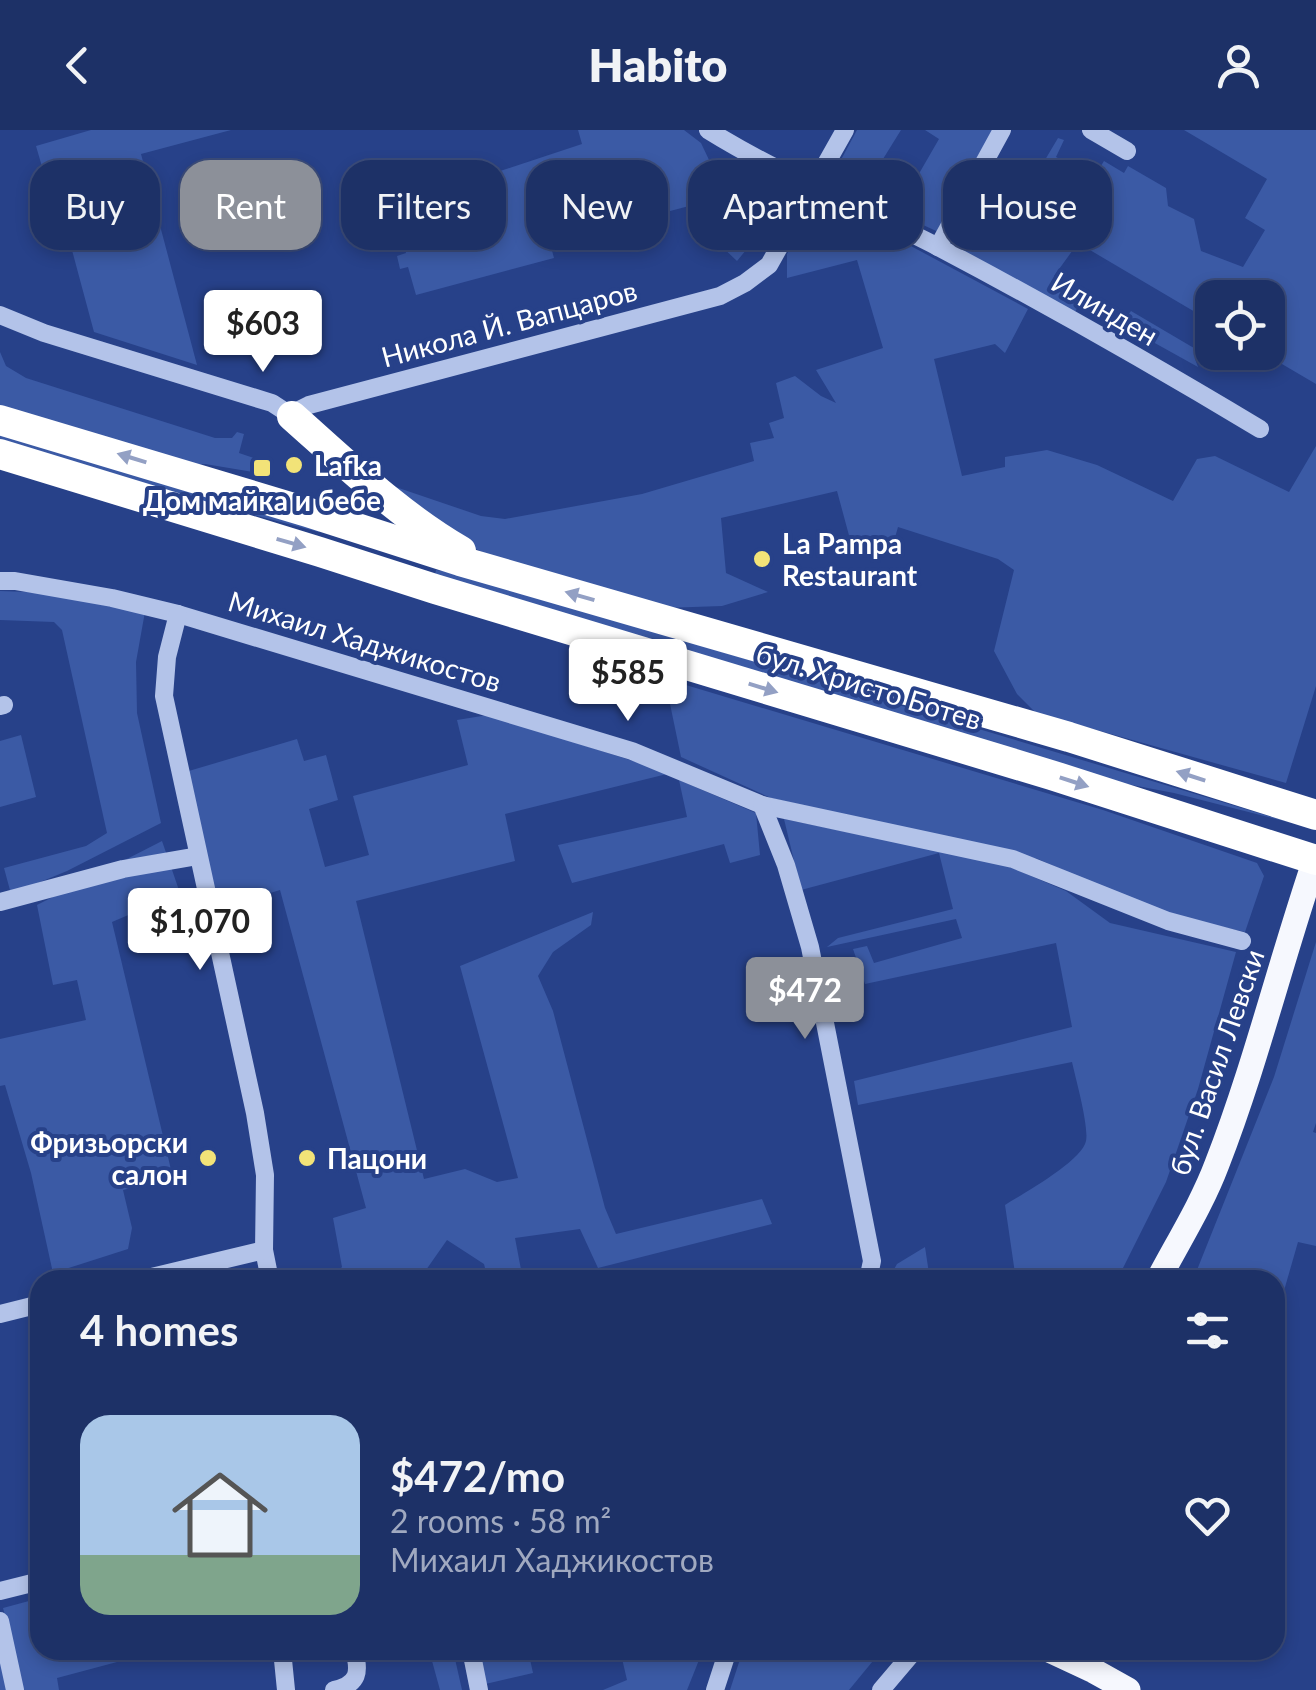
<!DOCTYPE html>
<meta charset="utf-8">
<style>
:root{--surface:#1d3167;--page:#25396d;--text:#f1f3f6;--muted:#a0a9c0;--line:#3b4c7b;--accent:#8c9099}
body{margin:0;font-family:Lato,sans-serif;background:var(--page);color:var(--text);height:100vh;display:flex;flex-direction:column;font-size:38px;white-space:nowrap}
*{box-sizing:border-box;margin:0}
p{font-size:32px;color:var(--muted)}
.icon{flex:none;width:55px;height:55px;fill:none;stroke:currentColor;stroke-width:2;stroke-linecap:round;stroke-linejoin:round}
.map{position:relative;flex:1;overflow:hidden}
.side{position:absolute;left:30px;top:1140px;width:1255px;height:390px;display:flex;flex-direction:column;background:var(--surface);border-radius:30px;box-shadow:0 5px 15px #0003,0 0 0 2px var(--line)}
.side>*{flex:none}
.top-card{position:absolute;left:30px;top:30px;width:1258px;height:90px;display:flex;gap:20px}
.buttons{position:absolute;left:1195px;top:150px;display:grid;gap:20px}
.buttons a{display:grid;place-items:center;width:90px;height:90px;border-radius:20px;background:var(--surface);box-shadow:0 5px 15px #0003,0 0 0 2px var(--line);font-size:50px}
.price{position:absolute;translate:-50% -85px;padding:0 22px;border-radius:10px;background:#fff;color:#222;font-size:32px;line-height:65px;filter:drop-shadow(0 2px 5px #0008)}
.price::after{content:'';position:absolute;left:50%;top:60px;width:30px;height:22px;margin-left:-15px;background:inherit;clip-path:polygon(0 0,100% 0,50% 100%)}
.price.selected{background:var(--accent);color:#fff}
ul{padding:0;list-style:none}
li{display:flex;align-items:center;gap:30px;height:250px;padding:0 50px}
li span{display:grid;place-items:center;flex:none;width:280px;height:200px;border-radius:30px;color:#555}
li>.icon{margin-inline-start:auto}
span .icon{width:120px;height:120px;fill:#fffc;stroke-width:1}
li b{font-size:42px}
h2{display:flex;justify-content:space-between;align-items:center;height:120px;padding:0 50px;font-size:42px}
.tag{padding:0 35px;border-radius:30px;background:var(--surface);box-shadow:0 5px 15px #0003,0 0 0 2px var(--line);font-size:35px;line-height:90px}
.tag.selected{background:var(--accent);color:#fff}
header{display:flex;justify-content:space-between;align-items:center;height:130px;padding:0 50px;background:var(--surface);font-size:45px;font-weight:800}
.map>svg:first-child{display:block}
.green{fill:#3b5aa5}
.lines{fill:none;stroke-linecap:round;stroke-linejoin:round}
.minor{stroke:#b3c3e9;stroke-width:18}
.major{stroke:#f6f8fe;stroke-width:25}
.highway{stroke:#fff;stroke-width:30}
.oneway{fill:#93a0c4}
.poi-dot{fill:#f2e378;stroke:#274189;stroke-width:4}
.labels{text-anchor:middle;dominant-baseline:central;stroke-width:8;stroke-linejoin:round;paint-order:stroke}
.street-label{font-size:28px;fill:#fff;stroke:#274189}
.poi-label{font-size:28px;font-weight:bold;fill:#fff;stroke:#274189;text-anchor:start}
</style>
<header><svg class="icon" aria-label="back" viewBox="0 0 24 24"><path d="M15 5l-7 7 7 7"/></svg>Habito<svg class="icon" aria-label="person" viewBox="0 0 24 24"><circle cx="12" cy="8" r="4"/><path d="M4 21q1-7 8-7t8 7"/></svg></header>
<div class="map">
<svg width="1316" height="1560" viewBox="0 0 1316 1560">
<rect width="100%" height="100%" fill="#274189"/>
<g class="green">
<path d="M 91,0 L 231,0 L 141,24 L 197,235 L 94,202 L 69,109 L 63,109 L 36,16 Z"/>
<path d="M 578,0 L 684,0 L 701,13 L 719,51 L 794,62 L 737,131 L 718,113 L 710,82 L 704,72 L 550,113 L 554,128 L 416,165 L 408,137 L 400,139 L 397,126 L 406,123 L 403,110 L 429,109 L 424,91 L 448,83 L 440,61 L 582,14 Z"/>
<path d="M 857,0 L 901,0 L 883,29 L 885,50 L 902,59 L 907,51 L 913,54 L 939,9 L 925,0 L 1002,0 L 945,105 L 829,52 Z"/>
<path d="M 1184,0 L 1316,0 L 1316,254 L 1263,223 L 1268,222 L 1268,168 L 1212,168 L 1212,192 L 1078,113 L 1054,146 L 1107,178 L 1110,175 L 1128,185 L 1131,181 L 1199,221 L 1195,229 L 1198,237 L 1081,172 L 1070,190 L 948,123 L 977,60 L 995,63 L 1003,48 L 1026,62 L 1058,8 L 1064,10 L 1056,27 L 1094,47 L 1104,31 L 1124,43 L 1128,36 L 1166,58 L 1168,76 L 1194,89 L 1201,121 L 1243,137 L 1265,100 L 1245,88 L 1267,49 Z"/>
<path d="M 816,65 L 1028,179 L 1005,223 L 995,214 L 934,229 L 962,346 L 1005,337 L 1005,327 L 1047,320 L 1097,335 L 1173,371 L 1197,329 L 1215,326 L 1289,362 L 1316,316 L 1316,556 L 1286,653 L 1036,583 L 1017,564 L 994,521 L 1014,440 L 998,429 L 898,397 L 894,411 L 868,406 L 850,409 L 837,361 L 721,388 L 726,443 L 768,462 L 722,476 L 664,478 L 497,429 L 440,402 L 381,352 L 481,386 L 505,389 L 642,364 L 754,331 L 750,313 L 774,308 L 769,293 L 784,288 L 776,253 L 795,246 L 821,266 L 836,273 L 816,240 L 883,218 L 857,130 L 787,148 L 787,124 Z"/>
<path d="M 0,222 L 6,236 L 26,248 L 215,308 L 232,308 L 237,302 L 244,304 L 239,323 L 257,329 L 253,342 L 205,334 L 182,336 L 0,279 Z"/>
<path d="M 0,304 L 319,399 L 319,402 L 0,318 Z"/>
<path d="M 436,440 L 462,444 L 1292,693 L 1174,663 L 1095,648 L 435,445 Z"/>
<path d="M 0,461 L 28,462 L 146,476 L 136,532 L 137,583 L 161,693 L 67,741 L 11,764 L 4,738 L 86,716 L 107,703 L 62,500 L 54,492 L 0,490 Z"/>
<path d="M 656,546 L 1103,680 L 1257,733 L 1264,746 L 1245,802 L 1161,783 L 1038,729 L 771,668 L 681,627 L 669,569 L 655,554 Z"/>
<path d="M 488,585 L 671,643 L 505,684 L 515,731 L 356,771 L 424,1049 L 465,1039 L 497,1052 L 518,1048 L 460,836 L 593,782 L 591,795 L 553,822 L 538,846 L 553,881 L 605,1078 L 616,1104 L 762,1069 L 772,1094 L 598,1138 L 580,1099 L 515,1108 L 523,1150 L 488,1150 L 484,1134 L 447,1110 L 419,1150 L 330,1150 L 342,1137 L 333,1088 L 366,1078 L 280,760 L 219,779 L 182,643 L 297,609 L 304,631 L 326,625 L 338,670 L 309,679 L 325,737 L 369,725 L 353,666 L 468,635 L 457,590 Z"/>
<path d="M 21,605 L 36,667 L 0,677 L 0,611 Z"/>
<path d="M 679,650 L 756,683 L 760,725 L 730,733 L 724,714 L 572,753 L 558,715 L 687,687 Z"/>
<path d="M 784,689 L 1003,734 L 1066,761 L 1110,793 L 1236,822 L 1198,959 L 1166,1052 L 1117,1150 L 1016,1150 L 1005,1075 C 1024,1063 1082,1031 1086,1011 C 1089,996 1076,950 1072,932 L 858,975 L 854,951 L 1072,897 L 1056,813 L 865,854 L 853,819 L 867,816 L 874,833 L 962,808 L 956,789 L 827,817 L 838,808 L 953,779 L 939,723 L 801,760 Z"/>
<path d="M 162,711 L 180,763 L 112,792 L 173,1048 L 123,1060 L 132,1098 L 128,1119 L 53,1143 L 31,1043 L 5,955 L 0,956 L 0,909 L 86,890 L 77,850 L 53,855 L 37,775 Z"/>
<path d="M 1316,812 L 1316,993 L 1313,1002 L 1316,1003 L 1316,1116 L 1298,1112 L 1275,1192 L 1275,1150 L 1193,1150 L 1274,947 Z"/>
<path d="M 925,1117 L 930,1150 L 888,1150 L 897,1134 Z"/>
<path d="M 40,1468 L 40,1520 L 162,1520 L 57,1548 L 59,1560 L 0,1560 L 0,1496 L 7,1493 L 3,1478 Z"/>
<path d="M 429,1520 L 453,1520 L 462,1560 L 440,1560 Z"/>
<path d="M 469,1520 L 528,1520 L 533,1543 L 477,1556 Z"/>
<path d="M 620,1520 L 703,1520 L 687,1560 L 603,1560 L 627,1550 Z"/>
<path d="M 743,1520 L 882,1520 L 849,1560 L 730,1560 Z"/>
</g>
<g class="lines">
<g class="minor">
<path d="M 708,0 C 782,46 863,78 940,118 C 1048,175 1155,236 1260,299"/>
<path d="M 1091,0 L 1127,21"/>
<path d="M 938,117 L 1002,0"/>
<path d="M 0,185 L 44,203 L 272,273 L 292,286 L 297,281 L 309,275 L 720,166 L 745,153 L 769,135 L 845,0"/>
<path d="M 0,451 L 15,451 L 112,468 L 178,484 L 632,621 L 762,675 L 1013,729 L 1168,791 L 1242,811"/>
<path d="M 0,576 L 4,575"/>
<path d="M 762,675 L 786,735 L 810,817 L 872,1131 L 868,1150"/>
<path d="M 0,772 L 123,739 L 198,726"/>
<path d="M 264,1120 L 270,1150"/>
<path d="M 139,1150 L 264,1120 L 265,1045 L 255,983 L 164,566 L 167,527 L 178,484"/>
<path d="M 0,1184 L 40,1174"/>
<path d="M 0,1461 L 40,1451"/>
<path d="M 0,1491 L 15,1560"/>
<path d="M 282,1520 L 286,1560"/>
<path d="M 471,1520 L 479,1560"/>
<path d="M 334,1560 C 359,1554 360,1542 354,1520"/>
<path d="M 715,1560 L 728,1520"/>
<path d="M 881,1560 L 915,1520"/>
</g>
<g class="major">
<path d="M 1158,1150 C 1178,1112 1202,1074 1217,1034 C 1256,934 1281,829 1316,727"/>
<path d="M 1049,1520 L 1094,1541 L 1128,1560"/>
</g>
<g class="highway">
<path d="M 292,286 C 346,334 399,385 461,421"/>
<path d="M 0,290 L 307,382 L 460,431 L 1069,607 L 1316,685"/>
<path d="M 0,324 L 320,422 L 435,459 L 1051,645 L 1316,730"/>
</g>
</g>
<defs><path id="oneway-solid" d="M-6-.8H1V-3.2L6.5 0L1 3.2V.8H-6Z" transform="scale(2.5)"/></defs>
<g class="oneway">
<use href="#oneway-solid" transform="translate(132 328) rotate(-163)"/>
<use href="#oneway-solid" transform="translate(291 413) rotate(16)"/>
<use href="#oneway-solid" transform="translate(580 466) rotate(-164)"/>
<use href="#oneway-solid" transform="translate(763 558) rotate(17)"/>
<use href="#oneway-solid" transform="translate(1191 646) rotate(-162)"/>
<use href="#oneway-solid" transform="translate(1074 652) rotate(18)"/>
</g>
<g class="poi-dot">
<circle cx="294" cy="335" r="10"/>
<rect x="252" y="328" width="20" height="20" rx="5"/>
<circle cx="762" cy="429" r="10"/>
<circle cx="208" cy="1028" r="10"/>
<circle cx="307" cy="1028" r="10"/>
</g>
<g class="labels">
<g class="street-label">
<text transform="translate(1105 178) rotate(30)">Илинден</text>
<text transform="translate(509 193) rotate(-15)">Никола Й. Вапцаров</text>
<text transform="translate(365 511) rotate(17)">Михаил Хаджикостов</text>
<text transform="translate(869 556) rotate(17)">бул. Христо Ботев</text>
<text transform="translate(1216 932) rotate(-71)">бул. Васил Левски</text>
</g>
<g class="poi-label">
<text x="314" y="335">Lafka</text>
<text x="262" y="370" text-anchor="middle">Дом майка и бебе</text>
<text x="782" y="413">La Pampa<tspan x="782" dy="32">Restaurant</tspan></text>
<text x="188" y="1012" text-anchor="end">Фризьорски<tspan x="188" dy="32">салон</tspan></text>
<text x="327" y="1028">Пацони</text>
</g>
</g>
</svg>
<div class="buttons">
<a><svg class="icon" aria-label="locate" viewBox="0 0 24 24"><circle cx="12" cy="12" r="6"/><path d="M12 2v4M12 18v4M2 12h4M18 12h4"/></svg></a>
</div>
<b class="price" style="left:263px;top:245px">$603</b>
<b class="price" style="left:628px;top:594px">$585</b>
<b class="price" style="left:200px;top:843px">$1,070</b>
<b class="price selected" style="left:805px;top:912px">$472</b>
<div class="top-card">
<a class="tag">Buy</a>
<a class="tag selected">Rent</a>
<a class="tag">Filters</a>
<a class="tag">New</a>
<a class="tag">Apartment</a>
<a class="tag">House</a>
</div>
<section class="side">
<h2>4 homes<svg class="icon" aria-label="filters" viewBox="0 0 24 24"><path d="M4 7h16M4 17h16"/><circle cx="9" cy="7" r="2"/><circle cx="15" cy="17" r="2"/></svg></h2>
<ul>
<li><span style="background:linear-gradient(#a9c7e8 70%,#7fa58c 0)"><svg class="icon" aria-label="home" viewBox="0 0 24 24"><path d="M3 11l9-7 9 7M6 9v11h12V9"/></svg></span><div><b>$472/mo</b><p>2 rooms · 58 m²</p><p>Михаил Хаджикостов</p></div><svg class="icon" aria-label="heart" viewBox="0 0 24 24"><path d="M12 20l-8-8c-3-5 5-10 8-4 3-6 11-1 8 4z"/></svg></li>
</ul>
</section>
</div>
